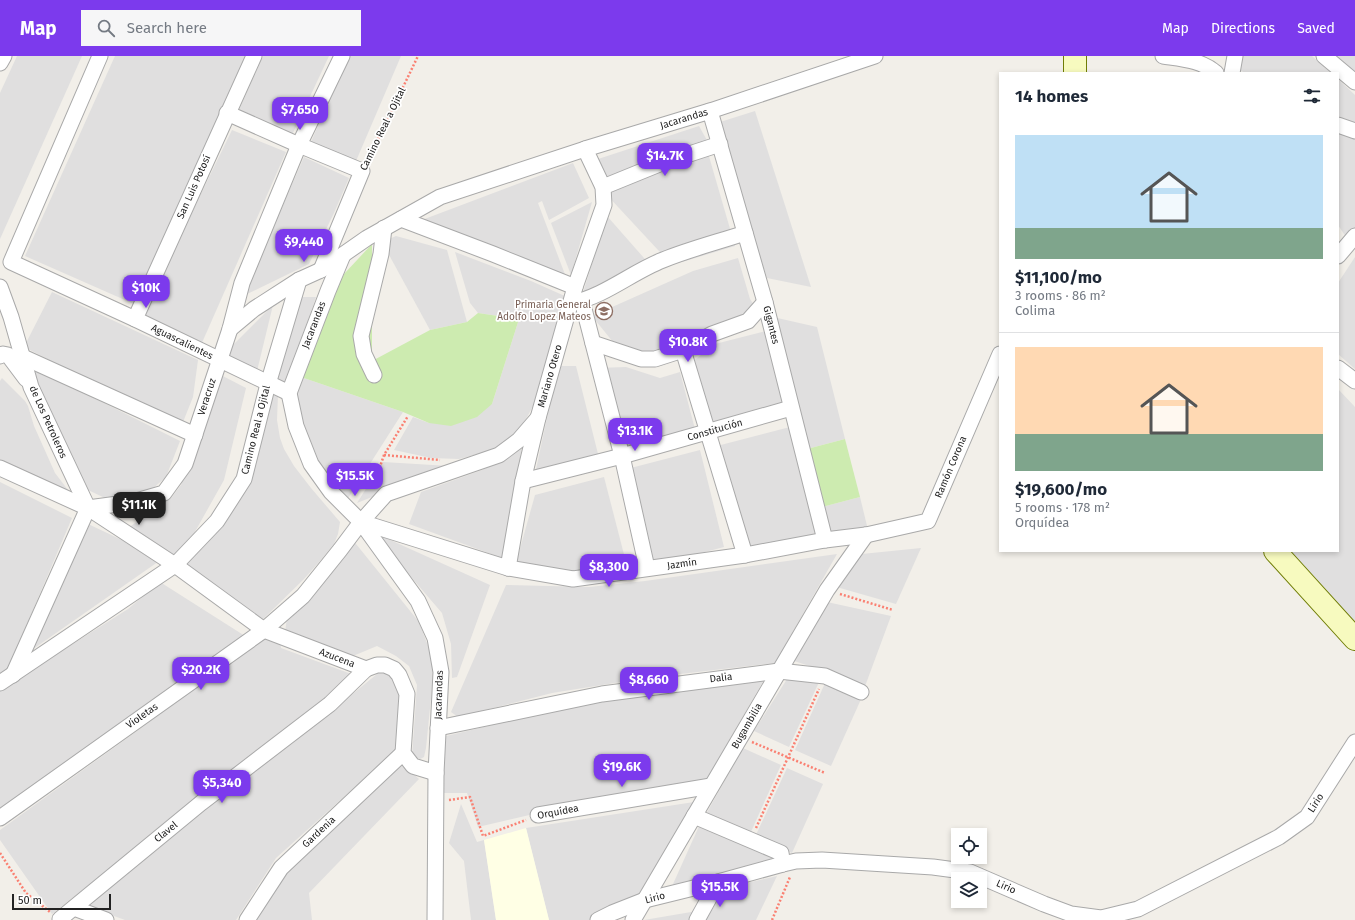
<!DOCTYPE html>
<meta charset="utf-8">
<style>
:root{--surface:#fff;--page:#f6f6f7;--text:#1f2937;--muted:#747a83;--line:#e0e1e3;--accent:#7c3aed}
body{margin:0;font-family:"Fira Sans",sans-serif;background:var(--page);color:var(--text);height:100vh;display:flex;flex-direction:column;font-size:15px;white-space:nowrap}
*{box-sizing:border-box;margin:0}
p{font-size:13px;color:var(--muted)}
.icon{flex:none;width:22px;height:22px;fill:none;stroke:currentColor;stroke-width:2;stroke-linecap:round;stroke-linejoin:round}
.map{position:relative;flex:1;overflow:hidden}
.sheet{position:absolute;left:999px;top:16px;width:340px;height:480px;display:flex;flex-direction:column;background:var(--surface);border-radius:0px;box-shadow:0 2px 6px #0003}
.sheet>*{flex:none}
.buttons{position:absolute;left:951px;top:772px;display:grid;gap:8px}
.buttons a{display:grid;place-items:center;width:36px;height:36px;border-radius:0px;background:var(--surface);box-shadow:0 2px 6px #0003;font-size:20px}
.scale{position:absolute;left:12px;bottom:10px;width:99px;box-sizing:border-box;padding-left:4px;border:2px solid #222;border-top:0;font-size:11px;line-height:14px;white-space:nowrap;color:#222;-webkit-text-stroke:3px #fff;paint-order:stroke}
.price{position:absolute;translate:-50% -34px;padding:0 9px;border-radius:8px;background:var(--accent);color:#fff;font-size:13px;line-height:26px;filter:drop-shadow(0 1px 2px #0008)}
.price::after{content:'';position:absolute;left:50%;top:24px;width:12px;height:9px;margin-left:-6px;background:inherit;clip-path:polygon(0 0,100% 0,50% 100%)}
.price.current{background:#222;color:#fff}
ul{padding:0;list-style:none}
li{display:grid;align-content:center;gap:8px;height:212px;padding:0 16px}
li+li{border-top:1px solid var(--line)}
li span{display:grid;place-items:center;height:124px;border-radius:0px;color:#555}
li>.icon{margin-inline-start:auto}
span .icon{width:72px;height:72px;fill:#fffc;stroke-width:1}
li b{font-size:17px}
h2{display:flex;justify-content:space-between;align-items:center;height:48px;padding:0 16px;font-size:17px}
header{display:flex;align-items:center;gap:24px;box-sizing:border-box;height:56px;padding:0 20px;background:var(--accent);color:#fff}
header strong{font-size:19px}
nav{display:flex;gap:22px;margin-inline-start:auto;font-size:14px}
.search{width:280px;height:36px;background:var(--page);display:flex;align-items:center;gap:10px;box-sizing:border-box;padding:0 14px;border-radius:0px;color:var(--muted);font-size:15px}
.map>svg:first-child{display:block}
.residential{fill:#e0dfdf}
.education{fill:#ffffe5}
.grass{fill:#cdebb0}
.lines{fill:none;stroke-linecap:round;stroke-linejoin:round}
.minor-casing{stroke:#a9a9a9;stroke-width:17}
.secondary-casing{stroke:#707d05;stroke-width:24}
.path{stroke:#fa8072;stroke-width:2.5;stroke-dasharray:2 2;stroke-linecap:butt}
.minor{stroke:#fff;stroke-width:15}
.secondary{stroke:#f7fabf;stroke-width:22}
.labels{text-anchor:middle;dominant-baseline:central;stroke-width:3.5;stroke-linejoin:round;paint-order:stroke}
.street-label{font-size:10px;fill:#222;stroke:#fff}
.education-label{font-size:10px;fill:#785e54;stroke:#fff;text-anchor:end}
</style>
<header>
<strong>Map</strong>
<div class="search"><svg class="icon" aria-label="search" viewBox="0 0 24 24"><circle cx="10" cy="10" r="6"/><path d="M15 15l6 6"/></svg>Search here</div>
<nav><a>Map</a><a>Directions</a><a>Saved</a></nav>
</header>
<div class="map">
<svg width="1355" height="864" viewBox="0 0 1355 864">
<rect width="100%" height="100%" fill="#f2efe9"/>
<g class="residential">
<path d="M 17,0 L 82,0 L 0,183 L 0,37 Z"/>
<path d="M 115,0 L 246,0 L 134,248 L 25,200 Z"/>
<path d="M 263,0 L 329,0 L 292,79 L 239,54 Z"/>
<path d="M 348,0 L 401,0 L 356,105 L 311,86 Z"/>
<path d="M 1241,0 L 1312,0 L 1331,17 L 1245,17 L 1238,13 Z"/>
<path d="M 1334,0 L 1355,0 L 1355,19 Z"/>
<path d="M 1338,23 L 1355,39 L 1355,68 L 1338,60 Z"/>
<path d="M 755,55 L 811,231 L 767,222 L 717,67 Z"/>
<path d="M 699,70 L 709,88 L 603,127 L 592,105 Z"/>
<path d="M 232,74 L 286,96 L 201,289 L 142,259 Z"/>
<path d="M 1338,74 L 1355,82 L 1355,173 L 1348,184 L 1338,169 Z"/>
<path d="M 708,97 L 735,190 L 672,209 L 606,138 Z"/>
<path d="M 304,101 L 349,122 L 334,157 L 309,208 L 243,240 Z"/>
<path d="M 573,107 L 589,142 L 549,164 L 542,145 L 538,147 L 569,229 L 414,167 Z"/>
<path d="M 592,146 L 571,219 L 551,167 Z"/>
<path d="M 607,160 L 651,210 L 581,243 Z"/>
<path d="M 396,180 L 447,194 L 467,266 L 430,274 L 382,186 Z"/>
<path d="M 455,196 L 531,225 L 567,241 L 533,350 L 518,378 L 503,391 L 459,403 L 431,402 L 394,394 L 413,361 L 429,367 L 492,348 L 519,263 L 478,257 L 470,247 Z"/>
<path d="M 1355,201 L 1355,313 L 1338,298 L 1338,227 Z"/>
<path d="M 738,202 L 750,243 L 756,252 L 748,262 L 651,301 L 613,286 L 592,260 L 693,215 Z"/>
<path d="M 52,236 L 198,304 L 193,341 L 181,371 L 24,291 Z"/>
<path d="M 295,241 L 316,241 L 286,331 L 270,326 Z"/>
<path d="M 273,249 L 257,315 L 222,300 Z"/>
<path d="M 773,261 L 817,271 L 845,383 L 807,393 Z"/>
<path d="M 766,275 L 785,352 L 708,372 L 692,306 L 715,288 Z"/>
<path d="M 558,310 L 576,310 L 599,402 L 535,418 Z"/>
<path d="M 32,311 L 180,385 L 166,421 L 151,434 L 128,442 L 105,442 L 88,434 L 69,410 Z"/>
<path d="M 626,311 L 660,322 L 680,316 L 696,377 L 618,397 L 597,312 Z"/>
<path d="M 217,317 L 246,332 L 224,424 L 192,481 L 173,500 L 128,472 L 172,441 L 181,429 Z"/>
<path d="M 298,320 L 403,356 L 345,447 L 324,427 L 294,356 Z"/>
<path d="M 2,322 L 25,345 L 28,350 L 34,370 L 55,417 L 71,438 L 0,410 L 0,325 Z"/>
<path d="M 1338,333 L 1355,351 L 1355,584 L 1281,495 L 1338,495 Z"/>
<path d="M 278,339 L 277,364 L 280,382 L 284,393 L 294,410 L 311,432 L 340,466 L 338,478 L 334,488 L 320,505 L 304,523 L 258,568 L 179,512 L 206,488 L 239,439 L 266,340 Z"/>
<path d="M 790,371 L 810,448 L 816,482 L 740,498 L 713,391 Z"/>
<path d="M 522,390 L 511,463 L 502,502 L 409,468 L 421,436 L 482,414 Z"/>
<path d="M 700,394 L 724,491 L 705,496 L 707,503 L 647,509 L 623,414 Z"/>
<path d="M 383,406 L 449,410 L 357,447 Z"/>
<path d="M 604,421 L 628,514 L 567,518 L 516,507 L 535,439 Z"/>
<path d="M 0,426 L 72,462 L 8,613 L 0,619 Z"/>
<path d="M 860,441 L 868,474 L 830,480 L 822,451 Z"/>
<path d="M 86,467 L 162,503 L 26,598 Z"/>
<path d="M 377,478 L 490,529 L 457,621 L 452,622 L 451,588 L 442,557 L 376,480 Z"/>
<path d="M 352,483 L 419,566 L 433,603 L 432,632 L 426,692 L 424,701 L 420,703 L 412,700 L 417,629 L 409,610 L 396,600 L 377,590 L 353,600 L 285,576 L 287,562 Z"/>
<path d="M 921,492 L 896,548 L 833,530 L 852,499 Z"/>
<path d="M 837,498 L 775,607 L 646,622 L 552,637 L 458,661 L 451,656 L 506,529 L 589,531 L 645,525 Z"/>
<path d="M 160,526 L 245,580 L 0,753 L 0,634 L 128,553 Z"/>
<path d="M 827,546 L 891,560 L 864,633 L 822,614 L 794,605 Z"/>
<path d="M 278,568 L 281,592 L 354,619 L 52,858 L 0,784 L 0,774 L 148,667 Z"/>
<path d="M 794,612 L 820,624 L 789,691 L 754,675 Z"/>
<path d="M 382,614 L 391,621 L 399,632 L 403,647 L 395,695 L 276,802 L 236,864 L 125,864 L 84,849 L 235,727 L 293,687 L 313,667 L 334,653 Z"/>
<path d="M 764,624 L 707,723 L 568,750 L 478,771 L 467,737 L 442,737 L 442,681 L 585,647 Z"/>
<path d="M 826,625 L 862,641 L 831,710 L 795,694 Z"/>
<path d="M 743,692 L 781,709 L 750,778 L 706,758 Z"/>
<path d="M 402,708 L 419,723 L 309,837 L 312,864 L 253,864 L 283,820 L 290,814 L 355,742 Z"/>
<path d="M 787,712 L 823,728 L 792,797 L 755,781 Z"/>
<path d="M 694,746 L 637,841 L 591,864 L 549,864 L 526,772 Z"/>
<path d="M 461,748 L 477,786 L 484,784 L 496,864 L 471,864 L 464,805 L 449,787 Z"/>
<path d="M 700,768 L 760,796 L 778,805 L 669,837 Z"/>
<path d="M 777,820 L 756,864 L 706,864 L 725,832 Z"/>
<path d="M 697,855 L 692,864 L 644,864 Z"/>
</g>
<path class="education" d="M 526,772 L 549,864 L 496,864 L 484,784 Z"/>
<g class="grass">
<path d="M 372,188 L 372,305 L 430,274 L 467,266 L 478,257 L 519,263 L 492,348 L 477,361 L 451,370 L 429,367 L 403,356 L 298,320 L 320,268 L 344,218 Z"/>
<path d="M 845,383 L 860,441 L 822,451 L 807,393 Z"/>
</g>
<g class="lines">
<g class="minor-casing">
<g id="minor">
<path d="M 100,0 L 11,206 L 135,263 L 289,337"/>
<path d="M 1163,0 C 1183,3 1201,4 1216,17"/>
<path d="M 1324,0 L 1355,26"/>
<path d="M 0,7 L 4,0"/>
<path d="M 1232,17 L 1235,0"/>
<path d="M 710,55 L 765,246 L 825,484"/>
<path d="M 227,57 L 299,89 L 362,115 L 321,214"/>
<path d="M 1338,69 L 1355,75"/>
<path d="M 603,131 L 662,107 L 720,88"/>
<path d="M 401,163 L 493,198 L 575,231"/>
<path d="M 343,199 L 328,235 L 289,337 L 296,370 L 311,408 L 331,436 L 361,466 L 418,545 L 435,582 L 441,616 L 436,717 L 435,864"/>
<path d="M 1338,200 L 1355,180"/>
<path d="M 0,231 L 11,261 L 31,331 L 88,452"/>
<path d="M 582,245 L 622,400 L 647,512"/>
<path d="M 572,247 C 605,240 632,216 663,204 C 690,193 718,186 745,177"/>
<path d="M 135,263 L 254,0"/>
<path d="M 230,273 L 254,253 L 299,224 L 321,214 L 367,182 L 440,141 L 585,93 L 710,55 L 875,0"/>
<path d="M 593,287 L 641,303 L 655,303 L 683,294 L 712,278 L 748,265 L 765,246"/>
<path d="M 683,294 L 745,499"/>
<path d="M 0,300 L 3,298 L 8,299 L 26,323"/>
<path d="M 23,301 L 195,379"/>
<path d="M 1338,312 L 1355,325"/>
<path d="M 374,319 L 364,298 L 361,280 L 381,198 L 384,172"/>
<path d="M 0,412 L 88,452 L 175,509 L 264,574 L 366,613 L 377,609 L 385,609 L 394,613 L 399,619 L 407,638 L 403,697 L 413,710 L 436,717"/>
<path d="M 523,425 L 622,400 L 791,352"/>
<path d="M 88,452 L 133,446 L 164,437 L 185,408 L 230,273 L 242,227 L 299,89 L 342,0"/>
<path d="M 361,466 L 508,512 L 573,523 L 745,499 L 825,484 L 866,479 L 928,465 L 1000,298"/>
<path d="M 508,512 L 523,425 L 538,362 L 575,231 L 604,149 L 603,131 L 585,93"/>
<path d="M 13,619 L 88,452"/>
<path d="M 0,627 L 175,509 L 217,465 L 244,423 L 268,328 L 299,224"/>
<path d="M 438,672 L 602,638 L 779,615 L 825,620 L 861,636"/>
<path d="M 538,759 L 711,730"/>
<path d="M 694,760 L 781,797 L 783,808"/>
<path d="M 0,762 L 264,574 L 303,540 L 340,494 L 361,466 L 386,438 L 499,399 L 519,384 L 538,362"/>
<path d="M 74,852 L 106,864"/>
<path d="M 60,863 L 201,747 L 330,648 L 366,613"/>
<path d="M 247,864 L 281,812 L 403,697"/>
<path d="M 598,864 L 612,857 L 645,844 L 718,826 L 783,808 L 796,805 L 822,804 L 933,811 L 970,816 L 1044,848 L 1071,858 L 1101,862 L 1138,853 L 1279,781 L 1307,761 L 1355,686"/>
<path d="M 633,864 L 827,534 L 866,479"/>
<path d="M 697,864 L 718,826"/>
</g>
</g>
<g class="secondary-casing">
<g id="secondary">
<path d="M 1075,17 L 1075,0"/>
<path d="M 1275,495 L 1355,583"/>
</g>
</g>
<g class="path">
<path d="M 368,104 L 418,0"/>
<path d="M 384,399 L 440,404"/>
<path d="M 373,431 L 384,399 L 408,360"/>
<path d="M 840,538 L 893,554"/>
<path d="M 752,686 L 825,717"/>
<path d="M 449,744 L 470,741 L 483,780 L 526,764"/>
<path d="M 756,772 L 819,633"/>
<path d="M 0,797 L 26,837 L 50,856"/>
<path d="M 772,864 L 790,821"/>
</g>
<use href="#minor" class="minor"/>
<use href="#secondary" class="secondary"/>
</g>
<defs>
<g id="school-ring" transform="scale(0.9)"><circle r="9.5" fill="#fff" stroke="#8d6e63" stroke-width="1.5"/><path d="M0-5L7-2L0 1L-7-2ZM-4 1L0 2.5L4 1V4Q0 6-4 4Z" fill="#8d6e63"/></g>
</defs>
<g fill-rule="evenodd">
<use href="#school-ring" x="604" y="255"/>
</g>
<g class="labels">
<g class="street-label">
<text transform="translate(684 63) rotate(-17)">Jacarandas</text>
<text transform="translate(383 73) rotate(-64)">Camino Real a Ojital</text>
<text transform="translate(194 131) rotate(-66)">San Luis Potosí</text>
<text transform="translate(314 269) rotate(-69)">Jacarandas</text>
<text transform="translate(771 269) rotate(76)">Gigantes</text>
<text transform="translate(182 286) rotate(26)">Aguascalientes</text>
<text transform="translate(550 320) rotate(-74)">Mariano Otero</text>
<text transform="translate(207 341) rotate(-72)">Veracruz</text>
<text transform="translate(48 366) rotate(66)">de Los Petroleros</text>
<text transform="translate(256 374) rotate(-76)">Camino Real a Ojital</text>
<text transform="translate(715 374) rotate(-16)">Constitución</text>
<text transform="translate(951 411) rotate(-67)">Ramón Corona</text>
<text transform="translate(682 508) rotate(-8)">Jazmín</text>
<text transform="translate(337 602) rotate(21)">Azucena</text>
<text transform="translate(721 622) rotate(-7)">Dalia</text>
<text transform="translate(439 639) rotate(-88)">Jacarandas</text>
<text transform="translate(142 660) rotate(-35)">Violetas</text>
<text transform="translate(747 670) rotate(-60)">Bugambilia</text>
<text transform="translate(1316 747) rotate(-57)">Lirio</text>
<text transform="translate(558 756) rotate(-11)">Orquídea</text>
<text transform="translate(166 776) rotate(-39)">Clavel</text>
<text transform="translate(319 776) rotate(-43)">Gardenia</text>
<text transform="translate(1006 831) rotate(24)">Lirio</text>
<text transform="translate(655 842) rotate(-15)">Lirio</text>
</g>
<g class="education-label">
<text x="591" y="249">Primaria General<tspan x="591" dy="12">Adolfo Lopez Mateos</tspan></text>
</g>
</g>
</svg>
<div class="buttons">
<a><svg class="icon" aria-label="locate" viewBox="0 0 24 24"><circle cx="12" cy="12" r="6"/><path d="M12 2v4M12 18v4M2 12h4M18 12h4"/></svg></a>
<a><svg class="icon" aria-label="layers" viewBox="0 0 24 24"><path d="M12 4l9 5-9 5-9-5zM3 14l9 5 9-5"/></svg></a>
</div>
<div class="scale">50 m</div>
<b class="price" style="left:300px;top:75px">$7,650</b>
<b class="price" style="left:665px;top:121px">$14.7K</b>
<b class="price" style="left:304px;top:207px">$9,440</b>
<b class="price" style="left:146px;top:253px">$10K</b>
<b class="price" style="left:688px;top:307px">$10.8K</b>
<b class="price" style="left:635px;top:396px">$13.1K</b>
<b class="price" style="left:355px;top:441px">$15.5K</b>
<b class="price current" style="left:139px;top:470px">$11.1K</b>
<b class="price" style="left:609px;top:532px">$8,300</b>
<b class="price" style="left:201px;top:635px">$20.2K</b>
<b class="price" style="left:649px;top:645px">$8,660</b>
<b class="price" style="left:622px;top:732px">$19.6K</b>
<b class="price" style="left:222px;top:748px">$5,340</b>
<b class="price" style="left:720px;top:852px">$15.5K</b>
<section class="sheet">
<h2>14 homes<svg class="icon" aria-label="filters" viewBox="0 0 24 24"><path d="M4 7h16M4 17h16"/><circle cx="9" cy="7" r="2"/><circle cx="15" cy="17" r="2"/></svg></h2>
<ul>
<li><span style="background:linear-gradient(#bfe0f5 75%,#7fa58c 0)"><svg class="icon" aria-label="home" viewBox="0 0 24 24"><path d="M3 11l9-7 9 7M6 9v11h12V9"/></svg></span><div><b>$11,100/mo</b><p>3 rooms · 86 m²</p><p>Colima</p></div></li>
<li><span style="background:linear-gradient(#ffd9b3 70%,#7fa58c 0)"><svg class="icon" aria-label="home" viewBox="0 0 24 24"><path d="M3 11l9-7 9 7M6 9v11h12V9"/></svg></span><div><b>$19,600/mo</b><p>5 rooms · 178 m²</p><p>Orquídea</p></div></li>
</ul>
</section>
</div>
